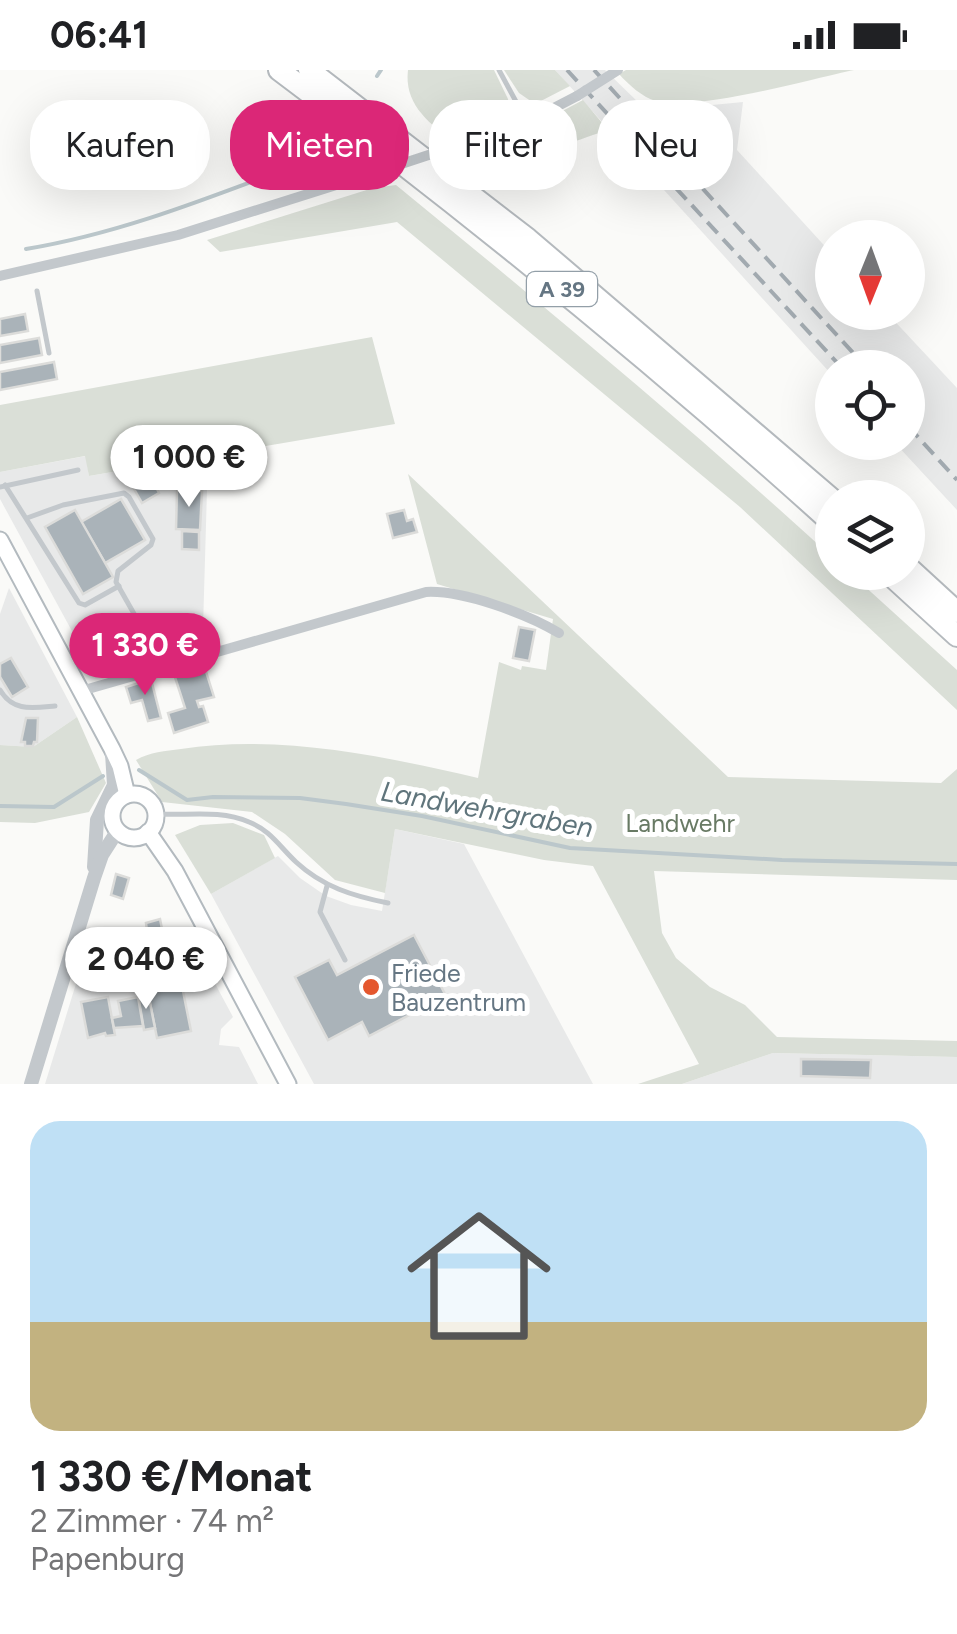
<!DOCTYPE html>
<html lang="de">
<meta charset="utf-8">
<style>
:root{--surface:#fff;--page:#f2f2f2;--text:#202124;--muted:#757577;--accent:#db2777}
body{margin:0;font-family:Figtree,sans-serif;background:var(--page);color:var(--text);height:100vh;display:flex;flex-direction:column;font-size:38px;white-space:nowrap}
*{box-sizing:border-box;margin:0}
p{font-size:32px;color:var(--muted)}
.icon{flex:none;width:55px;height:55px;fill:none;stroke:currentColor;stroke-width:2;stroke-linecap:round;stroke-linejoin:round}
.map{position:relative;height:1014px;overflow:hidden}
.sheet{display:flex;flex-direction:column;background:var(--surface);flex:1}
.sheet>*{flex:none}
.banner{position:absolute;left:30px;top:30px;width:898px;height:90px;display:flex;gap:20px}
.needle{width:65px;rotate:181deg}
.fabs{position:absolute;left:815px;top:150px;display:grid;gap:20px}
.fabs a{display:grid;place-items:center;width:110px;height:110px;border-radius:50%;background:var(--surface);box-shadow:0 10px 40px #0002;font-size:50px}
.price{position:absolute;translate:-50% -85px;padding:0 22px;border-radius:35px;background:#fff;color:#222;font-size:32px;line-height:65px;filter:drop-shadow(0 2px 5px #0008)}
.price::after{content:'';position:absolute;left:50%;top:60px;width:30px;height:22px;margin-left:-15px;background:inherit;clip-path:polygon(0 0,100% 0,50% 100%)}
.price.selected{background:var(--accent);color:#fff}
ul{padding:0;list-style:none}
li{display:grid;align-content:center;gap:20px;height:530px;padding:0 30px}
li span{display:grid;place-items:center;height:310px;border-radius:30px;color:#555}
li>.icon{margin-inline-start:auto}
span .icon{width:180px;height:180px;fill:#fffc;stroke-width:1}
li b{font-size:42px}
.chip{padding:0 35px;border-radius:40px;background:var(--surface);box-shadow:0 10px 40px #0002;font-size:35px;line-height:90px}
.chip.selected{background:var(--accent);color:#fff}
.status{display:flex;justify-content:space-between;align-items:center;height:70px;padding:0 50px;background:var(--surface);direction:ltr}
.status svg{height:28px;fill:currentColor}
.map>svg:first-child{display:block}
.built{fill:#e8e9e9}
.green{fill:#dadfd7}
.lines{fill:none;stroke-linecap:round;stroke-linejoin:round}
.stream{stroke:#bbc7cb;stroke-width:4}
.building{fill:#aab3b9;stroke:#dcdcda;stroke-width:2.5}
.secondary-casing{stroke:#b3babf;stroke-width:19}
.motorway-casing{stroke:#b4b9bd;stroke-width:24}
.service{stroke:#c3c8cc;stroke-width:5}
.minor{stroke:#c3c8cc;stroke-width:10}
.tertiary{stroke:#c3c8cc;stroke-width:14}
.secondary{stroke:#fff;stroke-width:15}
.motorway{stroke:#fff;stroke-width:20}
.rail{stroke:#a2aab0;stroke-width:4;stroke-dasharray:15 8;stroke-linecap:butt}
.minor-bridge{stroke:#c3c8cc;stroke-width:10}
.poi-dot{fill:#e4572e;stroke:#fff;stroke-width:4}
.labels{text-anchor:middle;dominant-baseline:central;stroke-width:10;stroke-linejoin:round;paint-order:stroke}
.shield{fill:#fff;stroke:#939fa8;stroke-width:2.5}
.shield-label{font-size:22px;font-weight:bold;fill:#657683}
.park-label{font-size:25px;fill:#687a64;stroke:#fff}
.poi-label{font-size:25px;fill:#657683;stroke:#fff;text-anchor:start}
.water-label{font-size:28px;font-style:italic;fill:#60757c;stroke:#fff}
</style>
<div class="status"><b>06:41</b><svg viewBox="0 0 49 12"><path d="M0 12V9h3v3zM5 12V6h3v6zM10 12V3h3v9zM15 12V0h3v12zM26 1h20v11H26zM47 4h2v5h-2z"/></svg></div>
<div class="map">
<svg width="957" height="1014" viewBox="0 0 957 1014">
<rect width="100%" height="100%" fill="#fafaf8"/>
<g class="built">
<path d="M 555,0 L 605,0 L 640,34 L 661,40 L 743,32 L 737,80 L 832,184 L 832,242 L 887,243 L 957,318 L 957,440 L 895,373 L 908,372 L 908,298 L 832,298 L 832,305 Z"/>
<path d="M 86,386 L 89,406 L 208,386 L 203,558 L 196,584 L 97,607 L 0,429 L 0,402 Z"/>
<path d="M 9,518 L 77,647 L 33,677 L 0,675 L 0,544 Z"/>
<path d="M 395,759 L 464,774 L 593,1014 L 314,1014 L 211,824 L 278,786 L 300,808 L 326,826 L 351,835 L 382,841 Z"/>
<path d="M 190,867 L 233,947 L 221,959 L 219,975 L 239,977 L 258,1014 L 45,1014 L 84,888 Z"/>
<path d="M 773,983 L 957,987 L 957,1014 L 682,1014 Z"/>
</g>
<g class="green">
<path d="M 408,0 L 494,0 L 508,29 L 510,45 L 449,68 C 426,51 404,32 408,0 Z"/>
<path d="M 504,0 L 555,0 L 570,16 L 535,34 L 519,23 Z"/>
<path d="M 626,0 L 854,0 C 811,9 694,42 656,31 C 642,27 629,15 619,4 Z"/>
<path d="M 583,30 L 608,60 C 573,71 498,104 467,80 L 527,60 Z"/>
<path d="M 396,115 C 544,236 691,358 832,487 L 832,502 L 850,503 L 957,600 L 957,640 L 740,437 L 397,152 L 220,182 L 207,170 L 373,118 Z"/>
<path d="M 372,267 L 395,354 L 89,406 L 85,386 L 0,402 L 0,335 Z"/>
<path d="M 408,404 L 728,707 L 941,713 L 957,699 L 957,810 L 654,801 L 662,863 L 676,888 L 710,917 L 745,935 L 777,967 L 957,971 L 957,987 L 773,983 L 682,1014 L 638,1014 L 699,994 L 593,796 L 544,790 L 395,759 L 385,823 L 335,810 L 285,764 L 252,742 L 162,732 L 136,690 C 150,682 165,681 181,679 C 279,664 383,686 478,708 L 499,592 L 521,600 L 522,596 L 546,600 L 553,549 L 437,514 Z"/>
<path d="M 77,647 L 106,713 L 89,742 L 35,753 L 0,752 L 0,675 L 33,677 Z"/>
<path d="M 233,753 L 264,765 L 275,788 L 211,824 L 175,765 L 200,755 Z"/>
</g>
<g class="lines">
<g class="stream">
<path d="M 377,6 L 381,0"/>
<path d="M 26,179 C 129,162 225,121 323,85"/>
<path d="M 139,700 L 187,730 L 213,727 L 300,728 L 346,734 L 422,746 L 570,778 L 782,790 L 957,794"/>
<path d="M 0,736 L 54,737 L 103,706"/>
</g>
</g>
<g class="building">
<path d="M 25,244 L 28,261 L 0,266 L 0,249 Z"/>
<path d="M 39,268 L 42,285 L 0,293 L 0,275 Z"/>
<path d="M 54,292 L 57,309 L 0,320 L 0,302 Z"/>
<path d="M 151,407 L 159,423 L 142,433 L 133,417 Z"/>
<path d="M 177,420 L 202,421 L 200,460 L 176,459 Z"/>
<path d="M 121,429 L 145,470 L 105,493 L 81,452 Z"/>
<path d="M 75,440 L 113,507 L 83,524 L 45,457 Z"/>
<path d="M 404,440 L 407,451 L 413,449 L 417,462 L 393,468 L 387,444 Z"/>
<path d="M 182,461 L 199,462 L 199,480 L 182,479 Z"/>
<path d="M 519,557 L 535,560 L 529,591 L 513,588 Z"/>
<path d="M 11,588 L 28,617 L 12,627 L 0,607 L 0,594 Z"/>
<path d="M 203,592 L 214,627 L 197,631 L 199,637 L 203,636 L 208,652 L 174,663 L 168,643 L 185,638 L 173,601 Z"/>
<path d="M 151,609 L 161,648 L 148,651 L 142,630 L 131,633 L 126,617 Z"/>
<path d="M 26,648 L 38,648 L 37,672 L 34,672 L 33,676 L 25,676 L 25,672 L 21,672 Z"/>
<path d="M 116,804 L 129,808 L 123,829 L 111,825 Z"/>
<path d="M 160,849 L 163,864 L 140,869 L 139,863 L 147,861 L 146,853 Z"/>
<path d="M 414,865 L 446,926 L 369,966 L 362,952 L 328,970 L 295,907 L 329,890 L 337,905 Z"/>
<path d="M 179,901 L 191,961 L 157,968 L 145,908 Z"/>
<path d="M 148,923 L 155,958 L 144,960 L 138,925 Z"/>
<path d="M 108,927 L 115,965 L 106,966 L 105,963 L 88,968 L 81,932 Z"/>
<path d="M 138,927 L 143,956 L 114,958 L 112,948 L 121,946 L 118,931 Z"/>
<path d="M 801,989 L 871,990 L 870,1008 L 801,1006 Z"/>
</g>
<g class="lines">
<g class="secondary-casing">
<g id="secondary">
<path d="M 0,470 L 112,679 L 120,696 L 127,725"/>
<circle cx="134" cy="746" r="22"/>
<path d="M 148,762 L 175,801 L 288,1014"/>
</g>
</g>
<g class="motorway-casing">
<g id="motorway">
<path d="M 279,0 C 470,143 655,293 832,453"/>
<path d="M 309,0 L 528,169 L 832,429"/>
<path d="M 908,497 L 957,542"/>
<path d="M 887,502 L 957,566"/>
</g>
</g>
<g class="service">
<path d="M 499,0 L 527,52"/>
<path d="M 37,221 L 49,283"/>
<path d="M 5,415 L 79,533 L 85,535 L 119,516"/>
<path d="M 0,417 L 78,400"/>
<path d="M 27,448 L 63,435 L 124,423 L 129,427 L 153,469 L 151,475 L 118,501 L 116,512 L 154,579 L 157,598"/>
<path d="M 0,620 C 13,642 32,638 55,636"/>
<path d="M 156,744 C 187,746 219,739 249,752 C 270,760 280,777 296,792 C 323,817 353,826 388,833"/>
<path d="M 327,816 L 320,842 L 345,890"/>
</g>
<g class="minor">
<path d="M 471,71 L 527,52 L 577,26"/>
<path d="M 0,206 L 178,165 L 374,103"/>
<path d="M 81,621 L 426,522 C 463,520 527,544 559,563"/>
</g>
<g class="tertiary">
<path d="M 94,797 L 97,750 L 114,715 L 112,683"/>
<path d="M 31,1014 L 94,808 L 102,785 L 118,760"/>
</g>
<use href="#secondary" class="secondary"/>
<use href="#motorway" class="motorway"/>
<g class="rail">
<path d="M 567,0 L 842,298"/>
<path d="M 594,0 L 867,298"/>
<path d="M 908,356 L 957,410"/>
</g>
<g class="minor-bridge">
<path d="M 577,26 L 618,0"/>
<path d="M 374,103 L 471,71"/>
</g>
</g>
<circle class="poi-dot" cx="371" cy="917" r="10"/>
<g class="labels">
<rect class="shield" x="527" y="202" width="70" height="34" rx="8"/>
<g class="shield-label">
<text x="562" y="219">A 39</text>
</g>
<g class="park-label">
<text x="680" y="753">Landwehr</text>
</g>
<g class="poi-label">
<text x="391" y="903">Friede<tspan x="391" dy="29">Bauzentrum</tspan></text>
</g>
<g class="water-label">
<text transform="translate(487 739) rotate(10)">Landwehrgraben</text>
</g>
</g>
</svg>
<div class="fabs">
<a><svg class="needle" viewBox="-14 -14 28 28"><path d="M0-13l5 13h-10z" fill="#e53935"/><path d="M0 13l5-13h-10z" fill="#757577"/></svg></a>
<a><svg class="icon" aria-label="locate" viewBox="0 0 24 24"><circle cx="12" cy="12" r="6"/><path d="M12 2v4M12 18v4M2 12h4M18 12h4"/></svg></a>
<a><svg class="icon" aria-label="layers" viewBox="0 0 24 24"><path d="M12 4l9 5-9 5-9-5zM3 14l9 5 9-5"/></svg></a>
</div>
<b class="price" style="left:189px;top:440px">1 000 €</b>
<b class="price selected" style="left:145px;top:628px">1 330 €</b>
<b class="price" style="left:146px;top:942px">2 040 €</b>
<div class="banner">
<a class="chip">Kaufen</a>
<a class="chip selected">Mieten</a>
<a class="chip">Filter</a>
<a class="chip">Neu</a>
</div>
</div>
<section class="sheet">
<ul>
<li><span style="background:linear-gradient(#bfe0f5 65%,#c2b280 0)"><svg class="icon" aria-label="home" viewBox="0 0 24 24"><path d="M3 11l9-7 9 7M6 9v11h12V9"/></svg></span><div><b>1 330 €/Monat</b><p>2 Zimmer · 74 m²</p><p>Papenburg</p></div></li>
</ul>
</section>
